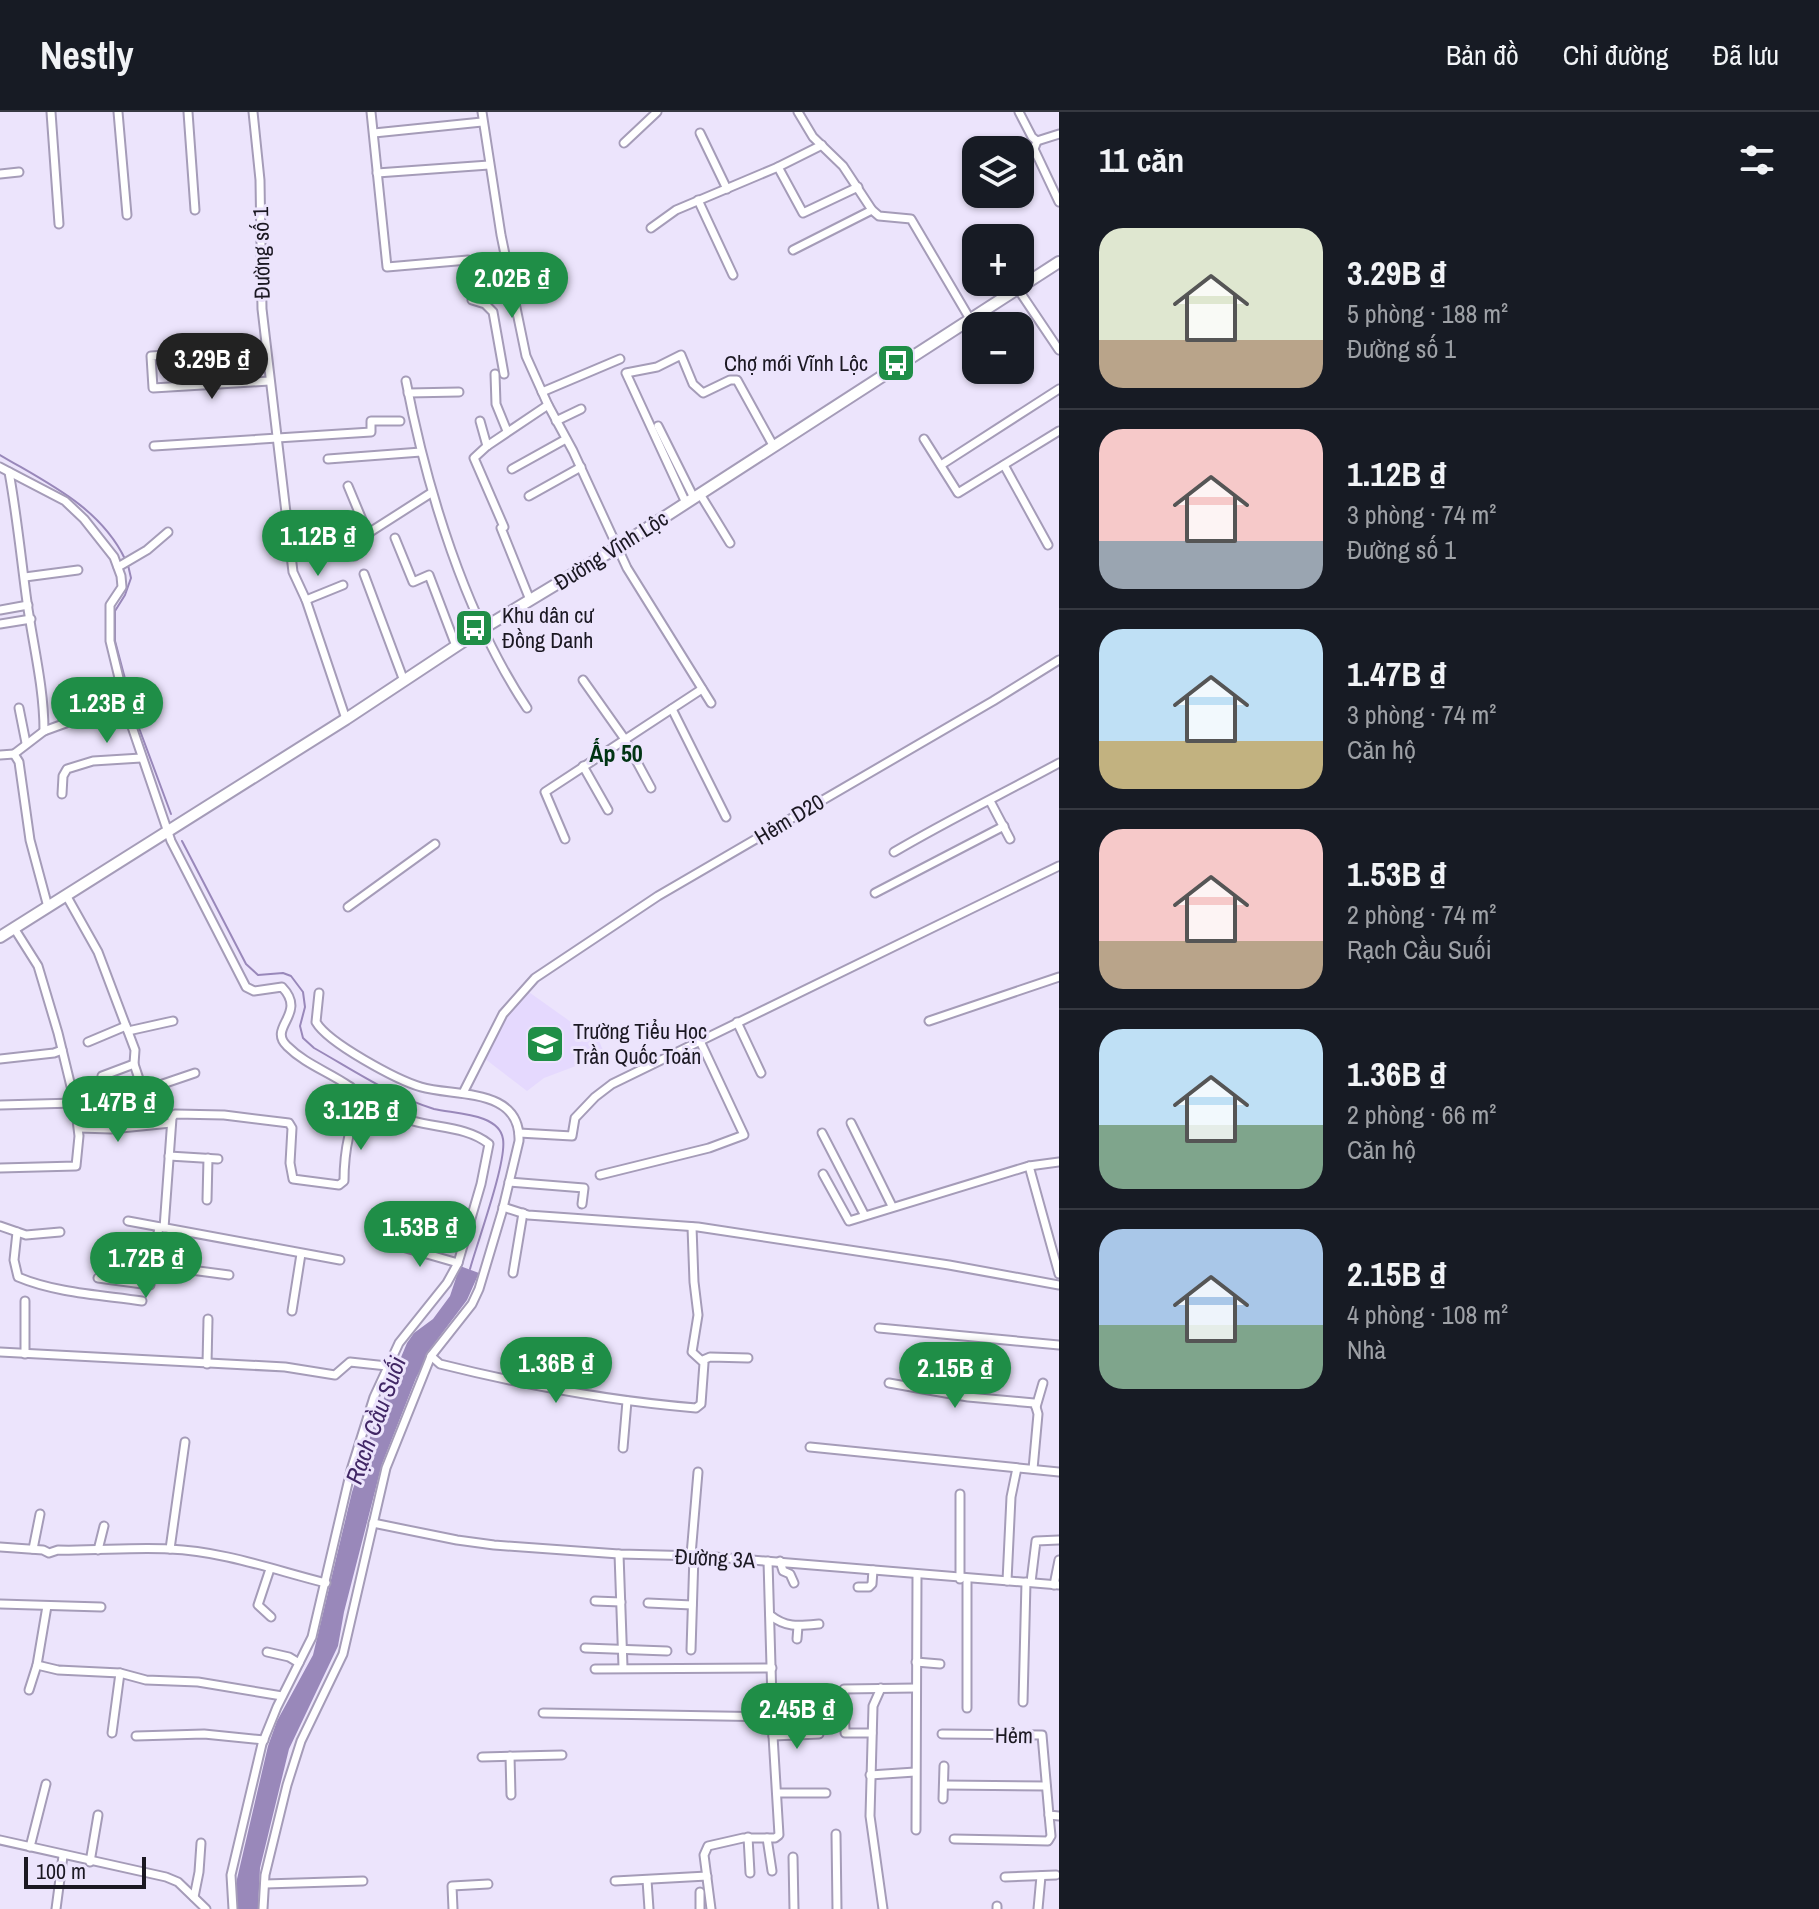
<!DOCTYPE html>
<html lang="vi">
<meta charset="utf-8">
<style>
:root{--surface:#171b24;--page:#242831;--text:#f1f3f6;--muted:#9ea1a6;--line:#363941;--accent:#1f8e47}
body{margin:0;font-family:"Archivo Narrow",sans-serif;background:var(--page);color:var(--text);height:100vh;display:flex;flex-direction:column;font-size:30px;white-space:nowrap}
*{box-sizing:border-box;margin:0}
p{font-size:26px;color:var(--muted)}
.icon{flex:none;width:44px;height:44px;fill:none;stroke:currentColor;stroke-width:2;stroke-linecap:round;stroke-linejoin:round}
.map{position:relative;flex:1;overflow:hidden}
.drawer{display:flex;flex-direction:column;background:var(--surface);width:760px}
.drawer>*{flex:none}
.fabs{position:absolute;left:962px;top:24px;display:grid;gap:16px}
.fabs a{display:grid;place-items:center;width:72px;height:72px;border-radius:16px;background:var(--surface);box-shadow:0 2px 6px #0004;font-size:40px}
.scale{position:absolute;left:24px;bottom:20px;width:122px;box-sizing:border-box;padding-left:8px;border:4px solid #1b1822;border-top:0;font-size:22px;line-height:28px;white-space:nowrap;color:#1b1822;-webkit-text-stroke:6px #ece4fc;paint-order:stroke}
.price{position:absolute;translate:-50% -68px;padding:0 18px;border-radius:28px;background:var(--accent);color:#fff;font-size:26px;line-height:52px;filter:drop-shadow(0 2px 4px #0008)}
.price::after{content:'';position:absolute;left:50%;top:48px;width:24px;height:18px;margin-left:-12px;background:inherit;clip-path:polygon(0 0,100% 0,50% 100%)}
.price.selected{background:#222;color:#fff}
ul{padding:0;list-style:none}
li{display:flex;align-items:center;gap:24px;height:200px;padding:0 40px}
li+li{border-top:2px solid var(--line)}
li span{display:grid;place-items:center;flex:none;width:224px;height:160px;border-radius:24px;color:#555}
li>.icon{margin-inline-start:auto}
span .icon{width:96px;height:96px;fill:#fffc;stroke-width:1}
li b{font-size:34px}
h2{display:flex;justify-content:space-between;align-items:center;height:96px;padding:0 40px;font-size:34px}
header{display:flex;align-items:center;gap:48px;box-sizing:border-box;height:112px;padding:0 40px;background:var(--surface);border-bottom:2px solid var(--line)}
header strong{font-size:38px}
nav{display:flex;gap:44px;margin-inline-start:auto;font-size:28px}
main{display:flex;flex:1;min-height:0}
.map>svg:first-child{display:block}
.built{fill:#e5d9fe}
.water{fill:#9988ba}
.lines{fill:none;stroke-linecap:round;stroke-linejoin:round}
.stream{stroke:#9988ba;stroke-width:2}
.minor-casing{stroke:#a59cb8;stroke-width:11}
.secondary-casing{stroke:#a59cb8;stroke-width:14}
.minor{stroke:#fff;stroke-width:7}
.secondary{stroke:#fff;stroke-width:10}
.labels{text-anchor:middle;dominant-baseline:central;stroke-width:6;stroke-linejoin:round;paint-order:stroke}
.street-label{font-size:22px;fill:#1b1822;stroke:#ece4fc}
.poi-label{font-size:22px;fill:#1b1822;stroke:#ece4fc;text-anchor:start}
.neighbourhood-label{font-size:24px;font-weight:bold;fill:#003413;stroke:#ece4fc}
.water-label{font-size:24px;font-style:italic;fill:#412765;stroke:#ece4fc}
</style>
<header>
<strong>Nestly</strong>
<nav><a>Bản đồ</a><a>Chỉ đường</a><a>Đã lưu</a></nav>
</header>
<main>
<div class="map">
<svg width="1059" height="1797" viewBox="0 0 1059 1797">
<rect width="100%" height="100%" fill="#ece4fc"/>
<path class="built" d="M 526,878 L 585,920 L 594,917 L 605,943 L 544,966 L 527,979 L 484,946 L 505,904 Z"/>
<path class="water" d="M 460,1154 L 479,1161 L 467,1188 L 434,1232 L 416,1266 L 382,1352 L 344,1500 L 338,1534 L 289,1637 L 260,1756 L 258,1797 L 236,1797 L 237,1767 L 268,1634 L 277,1609 L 313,1543 L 352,1380 L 379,1298 L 407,1231 L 414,1221 L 433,1207 L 450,1184 Z"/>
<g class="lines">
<g class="stream">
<path d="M 0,343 C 47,371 100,395 125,447"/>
<path d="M 128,453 L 131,466 L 125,483 L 115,499 L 115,529 L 136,608 L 171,702"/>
<path d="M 182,729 L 246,852 L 258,863 L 283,861 L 291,864 L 303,880 L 305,895 L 300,914 L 303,926 L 314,936 C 353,958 391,984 434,997 C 454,1002 499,1001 503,1027 C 507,1050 477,1131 470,1157"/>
</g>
<g class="minor-casing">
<g id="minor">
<path d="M 51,0 L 59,112"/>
<path d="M 118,0 L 127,103"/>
<path d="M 188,0 L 195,98"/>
<path d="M 253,0 L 260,68 L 262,197 L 293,460 L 306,488 L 346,607"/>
<path d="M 371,0 L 387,155 L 468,148"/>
<path d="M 482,0 L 501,123 L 526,244 L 548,293 L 573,339 L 627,456 L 711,591"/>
<path d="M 798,0 L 813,25 L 843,54 L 872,98 L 879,104 L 911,107 L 970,207"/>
<path d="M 1019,0 L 1032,25 L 1037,29 L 1059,22"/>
<path d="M 374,21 L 482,10"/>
<path d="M 700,21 L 727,77"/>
<path d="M 1037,29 L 1034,37 L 1059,90"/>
<path d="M 624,31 L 657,0"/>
<path d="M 1020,46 L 1034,37"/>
<path d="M 778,55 L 822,33"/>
<path d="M 377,61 L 489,53"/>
<path d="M 0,62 L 19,60"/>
<path d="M 974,68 L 976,68"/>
<path d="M 698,88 L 733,163"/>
<path d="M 651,116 L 676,98 L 778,55 L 803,101 L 858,75"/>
<path d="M 793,138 L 872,98"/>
<path d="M 1018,177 L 1059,238"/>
<path d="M 472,188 L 485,192 L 493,200 L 504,262"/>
<path d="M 180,242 L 151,244 L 153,276 L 269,269"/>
<path d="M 495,262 L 496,292 L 507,319"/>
<path d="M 406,269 C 427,378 465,503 527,596"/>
<path d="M 542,280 L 620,247"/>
<path d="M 408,281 L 459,280"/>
<path d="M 480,309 L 487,334"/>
<path d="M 556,309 L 581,297"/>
<path d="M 658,314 L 694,386"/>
<path d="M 924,327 L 958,381 L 1059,319"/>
<path d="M 154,334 L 371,320 L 371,309 L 400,309"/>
<path d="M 328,347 L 421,340"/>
<path d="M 941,353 L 1059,277"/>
<path d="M 1004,353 L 1048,433"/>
<path d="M 0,355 L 65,389 L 84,407 L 114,445 L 121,464 L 122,475 L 110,493 L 110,529 L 128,603 L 171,729 L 246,875 L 254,879 L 282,875 C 308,902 267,915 287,934 C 305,952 329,960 349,974 C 354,977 358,983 363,986 C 377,995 398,1004 413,1009 C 438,1016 468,1015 489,1032 L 481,1072 L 458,1151 L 447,1171 L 399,1231 L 374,1285 L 351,1358 L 312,1525 L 277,1595 L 262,1632 L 231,1763 L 233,1797"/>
<path d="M 512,357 L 566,327"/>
<path d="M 9,360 C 17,404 21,446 27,490 C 33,533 44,575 44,619"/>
<path d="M 348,374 L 368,422"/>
<path d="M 700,382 L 730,431"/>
<path d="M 529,384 L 581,355"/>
<path d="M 686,391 L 626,261 L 657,255 L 681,243 L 693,272 L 703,281 L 730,268 L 737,268 L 774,335"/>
<path d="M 340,410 L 355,444"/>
<path d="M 395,426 L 413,470 L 429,463 L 456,534"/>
<path d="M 345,436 L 431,381"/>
<path d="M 118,455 L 147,438 L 168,420"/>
<path d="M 364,462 L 404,569"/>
<path d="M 25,465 L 78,458"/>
<path d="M 306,488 L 343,473"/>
<path d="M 530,488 L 501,416 L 504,415 L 474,346 L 487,334 L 548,293"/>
<path d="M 0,498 L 28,493"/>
<path d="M 0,512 L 31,507"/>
<path d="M 583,568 L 624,626 L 651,676"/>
<path d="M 19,596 L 26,631"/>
<path d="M 672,597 L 726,705"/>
<path d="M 14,642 L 44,619 L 66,611"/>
<path d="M 0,643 L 14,642 L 19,650 L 30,728 L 48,795"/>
<path d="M 583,654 L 608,698"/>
<path d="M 62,682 L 63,664 L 67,657 L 93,649 L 141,646"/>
<path d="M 990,689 L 1010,727"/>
<path d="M 565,727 L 545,680 L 702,577"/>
<path d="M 894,740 C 948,708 1004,681 1059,651"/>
<path d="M 875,781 L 1004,714"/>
<path d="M 66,783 L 98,840 L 135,938 L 134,952 L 154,1012"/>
<path d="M 348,795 L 435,732"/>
<path d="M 929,909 L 1059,865"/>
<path d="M 737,910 L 761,961"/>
<path d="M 128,919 L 173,909"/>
<path d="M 88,930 L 126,914"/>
<path d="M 0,947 L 54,941 L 62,938"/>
<path d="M 102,964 L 134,952"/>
<path d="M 142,979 L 195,961"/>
<path d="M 463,981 L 503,902 L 535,866 L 658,784 L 993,589 L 1059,548"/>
<path d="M 0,993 L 75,991"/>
<path d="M 105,1006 L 147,992"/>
<path d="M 851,1011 L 892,1094"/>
<path d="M 79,1016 L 111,1017 L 171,1011"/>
<path d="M 519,1021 L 572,1024 L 575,1006 L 595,985 L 612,972 L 1059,754"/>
<path d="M 822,1021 L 864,1102"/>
<path d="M 169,1044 L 218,1047"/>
<path d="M 1029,1054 L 1059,1162"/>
<path d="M 0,1056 L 76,1054 L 79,1024 L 75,991 L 58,921 L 38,854 L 14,816"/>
<path d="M 823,1062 L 849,1109 L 1029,1054 L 1059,1050"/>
<path d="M 600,1063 L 709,1036 L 744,1023 L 700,929"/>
<path d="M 509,1070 L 584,1076 L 582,1092"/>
<path d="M 207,1088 L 208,1046"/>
<path d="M 503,1095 L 528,1103 L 698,1115 L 949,1153 L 1059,1173"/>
<path d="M 128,1109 L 340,1148"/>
<path d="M 0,1114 L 26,1123 L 60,1120"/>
<path d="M 164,1116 L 172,1006 L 175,1002 L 224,1003 L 289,1011 L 292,1016 L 290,1051 L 293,1067 L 339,1073 L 344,1069 C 344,1041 349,1012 363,986"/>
<path d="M 17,1120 L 14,1148 L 18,1165 C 56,1181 101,1183 142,1189"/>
<path d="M 392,1132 L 458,1151"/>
<path d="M 109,1146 L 153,1153 L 159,1115"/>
<path d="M 513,1161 L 523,1101"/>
<path d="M 98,1166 L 150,1173 L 153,1153 L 229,1163"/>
<path d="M 25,1189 L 25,1242"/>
<path d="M 292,1199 L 301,1142"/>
<path d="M 879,1216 L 1059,1233"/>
<path d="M 0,1240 L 285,1255 L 335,1263 L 350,1250 L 387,1254"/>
<path d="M 431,1244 L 440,1252 C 524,1273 610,1289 696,1296 L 701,1292 L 704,1251 L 692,1240 L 698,1203 L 694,1170 L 692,1115"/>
<path d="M 703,1248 L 710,1245 L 748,1246"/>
<path d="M 207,1252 L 208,1207"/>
<path d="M 889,1271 L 968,1285 L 1034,1291 L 1036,1295"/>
<path d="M 810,1335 L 1059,1360"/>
<path d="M 623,1336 L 627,1289"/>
<path d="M 1033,1357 L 1038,1302 L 1036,1295 L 1043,1271"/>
<path d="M 960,1382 L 960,1467"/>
<path d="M 373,1411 L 457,1428 L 494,1433 L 619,1442 L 702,1444 L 1059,1473"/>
<path d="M 0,1435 L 43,1438 L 49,1441 L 58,1438 C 95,1439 132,1435 169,1437 C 223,1439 274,1458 326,1471"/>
<path d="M 33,1437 L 40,1402"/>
<path d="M 170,1437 L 185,1330"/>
<path d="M 98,1438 L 104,1414"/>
<path d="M 619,1442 L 623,1555"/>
<path d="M 691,1443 L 698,1360"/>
<path d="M 780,1449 L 783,1459 L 790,1462 L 794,1471"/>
<path d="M 270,1457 L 258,1493 L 271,1505"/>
<path d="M 967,1467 L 967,1596"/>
<path d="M 1007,1469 L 1011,1385 L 1017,1356"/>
<path d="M 1031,1470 L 1036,1429 L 1059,1428"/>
<path d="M 1054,1473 L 1059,1448"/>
<path d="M 858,1475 L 869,1475 L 872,1472 L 873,1458"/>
<path d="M 595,1489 L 621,1490"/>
<path d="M 648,1491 L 692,1493"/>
<path d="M 0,1492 L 101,1495"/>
<path d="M 770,1503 C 786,1516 799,1514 819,1512"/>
<path d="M 797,1527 L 798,1514"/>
<path d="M 585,1536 L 667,1539"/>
<path d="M 691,1538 L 694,1443"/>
<path d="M 267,1540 L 289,1545 L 299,1551"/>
<path d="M 916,1550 L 940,1552"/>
<path d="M 37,1553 L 58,1558 L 120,1561 L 146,1568 L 198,1570 L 282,1584"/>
<path d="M 595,1557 L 772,1556"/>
<path d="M 881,1576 L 873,1594 L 870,1704 L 883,1797"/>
<path d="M 29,1578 L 37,1553 L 47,1494"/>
<path d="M 1023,1590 L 1026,1470"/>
<path d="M 543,1601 L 773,1605"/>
<path d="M 112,1621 L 120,1561"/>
<path d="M 872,1621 L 845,1621 L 844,1577 L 915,1576"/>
<path d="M 942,1622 L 1042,1623 L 1049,1703 L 1059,1704"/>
<path d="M 136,1624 L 204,1622 L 264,1628"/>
<path d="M 773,1624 L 819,1622"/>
<path d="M 510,1644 L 511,1683"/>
<path d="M 482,1645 L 562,1643"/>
<path d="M 870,1663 L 915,1660"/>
<path d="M 944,1673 L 1046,1674"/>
<path d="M 777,1681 L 826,1681"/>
<path d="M 943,1687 L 944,1654"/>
<path d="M 916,1718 L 917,1463"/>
<path d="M 836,1722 L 837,1797"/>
<path d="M 748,1725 L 750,1761"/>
<path d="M 767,1726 L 772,1759"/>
<path d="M 954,1727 L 1048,1729 L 1051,1724 L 1049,1703"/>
<path d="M 0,1728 L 166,1765 L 178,1770 L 206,1797"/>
<path d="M 30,1735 L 46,1672"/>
<path d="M 793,1745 L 794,1797"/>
<path d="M 90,1750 L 98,1703"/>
<path d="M 1005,1765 L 1056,1763"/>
<path d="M 647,1768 L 649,1797"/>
<path d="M 615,1769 L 707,1764"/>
<path d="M 265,1772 L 363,1769"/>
<path d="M 700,1780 L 700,1797"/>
<path d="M 194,1785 L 199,1760 L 201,1731"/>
<path d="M 997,1794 L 997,1797"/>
<path d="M 56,1797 L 63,1744"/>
<path d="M 263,1797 L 265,1763 L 287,1673 L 301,1629 L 343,1542 L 386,1356 L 431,1244 L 472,1192 L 479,1177 L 502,1100 L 519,1029 C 521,975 455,985 421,975 C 397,968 328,931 316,910 L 319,881"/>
<path d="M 453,1797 L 452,1774 L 488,1772"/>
<path d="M 711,1797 L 704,1743 L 708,1734 L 743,1726 L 775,1726 L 779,1723 L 773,1624 L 768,1449"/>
<path d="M 1038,1797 L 1041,1764"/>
</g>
</g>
<g class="secondary-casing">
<path id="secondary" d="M 0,825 L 346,607 L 482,517 L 618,435 L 1059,150"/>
</g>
<use href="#minor" class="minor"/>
<use href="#secondary" class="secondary"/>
</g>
<defs>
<g id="bus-square" transform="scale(2)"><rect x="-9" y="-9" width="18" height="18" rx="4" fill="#1f8e47" stroke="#ece4fc"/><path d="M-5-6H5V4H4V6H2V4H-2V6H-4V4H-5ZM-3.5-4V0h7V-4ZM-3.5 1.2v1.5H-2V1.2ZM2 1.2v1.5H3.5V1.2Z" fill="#fff"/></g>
<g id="school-square" transform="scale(2)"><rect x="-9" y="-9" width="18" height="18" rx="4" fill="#1f8e47" stroke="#ece4fc"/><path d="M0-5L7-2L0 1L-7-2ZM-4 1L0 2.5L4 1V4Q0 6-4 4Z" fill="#fff"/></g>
</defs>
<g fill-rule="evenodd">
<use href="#bus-square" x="896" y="251"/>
<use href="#bus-square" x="474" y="516"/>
<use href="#school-square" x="545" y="932"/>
</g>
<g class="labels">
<g class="street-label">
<text transform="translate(261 141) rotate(-91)">Đường số 1</text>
<text transform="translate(611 438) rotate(-32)">Đường Vĩnh Lộc</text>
<text transform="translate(789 707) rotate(-31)">Hẻm D20</text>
<text transform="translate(715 1446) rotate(3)">Đường 3A</text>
<text transform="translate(1014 1623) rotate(1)">Hẻm</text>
</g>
<g class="poi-label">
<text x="868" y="251" text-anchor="end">Chợ mới Vĩnh Lộc</text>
<text x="502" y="503">Khu dân cư<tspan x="502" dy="25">Đồng Danh</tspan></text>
<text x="573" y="919">Trường Tiểu Học<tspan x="573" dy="25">Trần Quốc Toản</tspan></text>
</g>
<g class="neighbourhood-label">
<text x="616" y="641">Ấp 50</text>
</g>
<g class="water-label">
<text transform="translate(375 1308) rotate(-70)">Rạch Cầu Suối</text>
</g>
</g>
</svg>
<div class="fabs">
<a><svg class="icon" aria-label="layers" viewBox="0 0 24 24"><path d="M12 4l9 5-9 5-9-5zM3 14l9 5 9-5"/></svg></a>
<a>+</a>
<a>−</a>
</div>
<div class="scale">100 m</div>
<b class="price" style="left:512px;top:208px">2.02B ₫</b>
<b class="price selected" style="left:212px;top:289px">3.29B ₫</b>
<b class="price" style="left:318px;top:466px">1.12B ₫</b>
<b class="price" style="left:107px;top:633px">1.23B ₫</b>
<b class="price" style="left:118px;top:1032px">1.47B ₫</b>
<b class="price" style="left:361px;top:1040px">3.12B ₫</b>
<b class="price" style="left:420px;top:1157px">1.53B ₫</b>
<b class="price" style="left:146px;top:1188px">1.72B ₫</b>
<b class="price" style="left:556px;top:1293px">1.36B ₫</b>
<b class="price" style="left:955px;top:1298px">2.15B ₫</b>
<b class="price" style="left:797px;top:1639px">2.45B ₫</b>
</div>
<section class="drawer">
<h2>11 căn<svg class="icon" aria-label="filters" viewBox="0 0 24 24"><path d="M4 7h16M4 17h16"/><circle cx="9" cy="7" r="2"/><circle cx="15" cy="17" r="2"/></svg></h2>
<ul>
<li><span style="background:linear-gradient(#dfe7d0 70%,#b9a48a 0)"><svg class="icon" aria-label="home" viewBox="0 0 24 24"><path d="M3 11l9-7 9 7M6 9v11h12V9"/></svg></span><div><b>3.29B ₫</b><p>5 phòng · 188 m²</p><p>Đường số 1</p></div></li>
<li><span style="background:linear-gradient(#f6c9c9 70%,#9aa5b1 0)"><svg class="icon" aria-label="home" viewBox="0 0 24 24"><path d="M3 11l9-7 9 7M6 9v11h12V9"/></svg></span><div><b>1.12B ₫</b><p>3 phòng · 74 m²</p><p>Đường số 1</p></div></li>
<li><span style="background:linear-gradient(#bfe0f5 70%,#c2b280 0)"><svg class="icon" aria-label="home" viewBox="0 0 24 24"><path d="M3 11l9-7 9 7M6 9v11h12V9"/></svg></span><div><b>1.47B ₫</b><p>3 phòng · 74 m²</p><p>Căn hộ</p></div></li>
<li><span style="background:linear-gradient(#f6c9c9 70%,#b9a48a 0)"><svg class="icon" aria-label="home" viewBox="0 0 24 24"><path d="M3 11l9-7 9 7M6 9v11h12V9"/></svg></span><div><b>1.53B ₫</b><p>2 phòng · 74 m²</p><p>Rạch Cầu Suối</p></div></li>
<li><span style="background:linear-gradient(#bfe0f5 60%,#7fa58c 0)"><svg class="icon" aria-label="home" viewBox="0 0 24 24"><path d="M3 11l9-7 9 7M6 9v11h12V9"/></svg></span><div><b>1.36B ₫</b><p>2 phòng · 66 m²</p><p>Căn hộ</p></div></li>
<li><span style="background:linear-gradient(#a9c7e8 60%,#7fa58c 0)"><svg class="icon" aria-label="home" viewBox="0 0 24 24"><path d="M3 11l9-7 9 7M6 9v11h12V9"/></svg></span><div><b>2.15B ₫</b><p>4 phòng · 108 m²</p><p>Nhà</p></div></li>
</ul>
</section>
</main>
